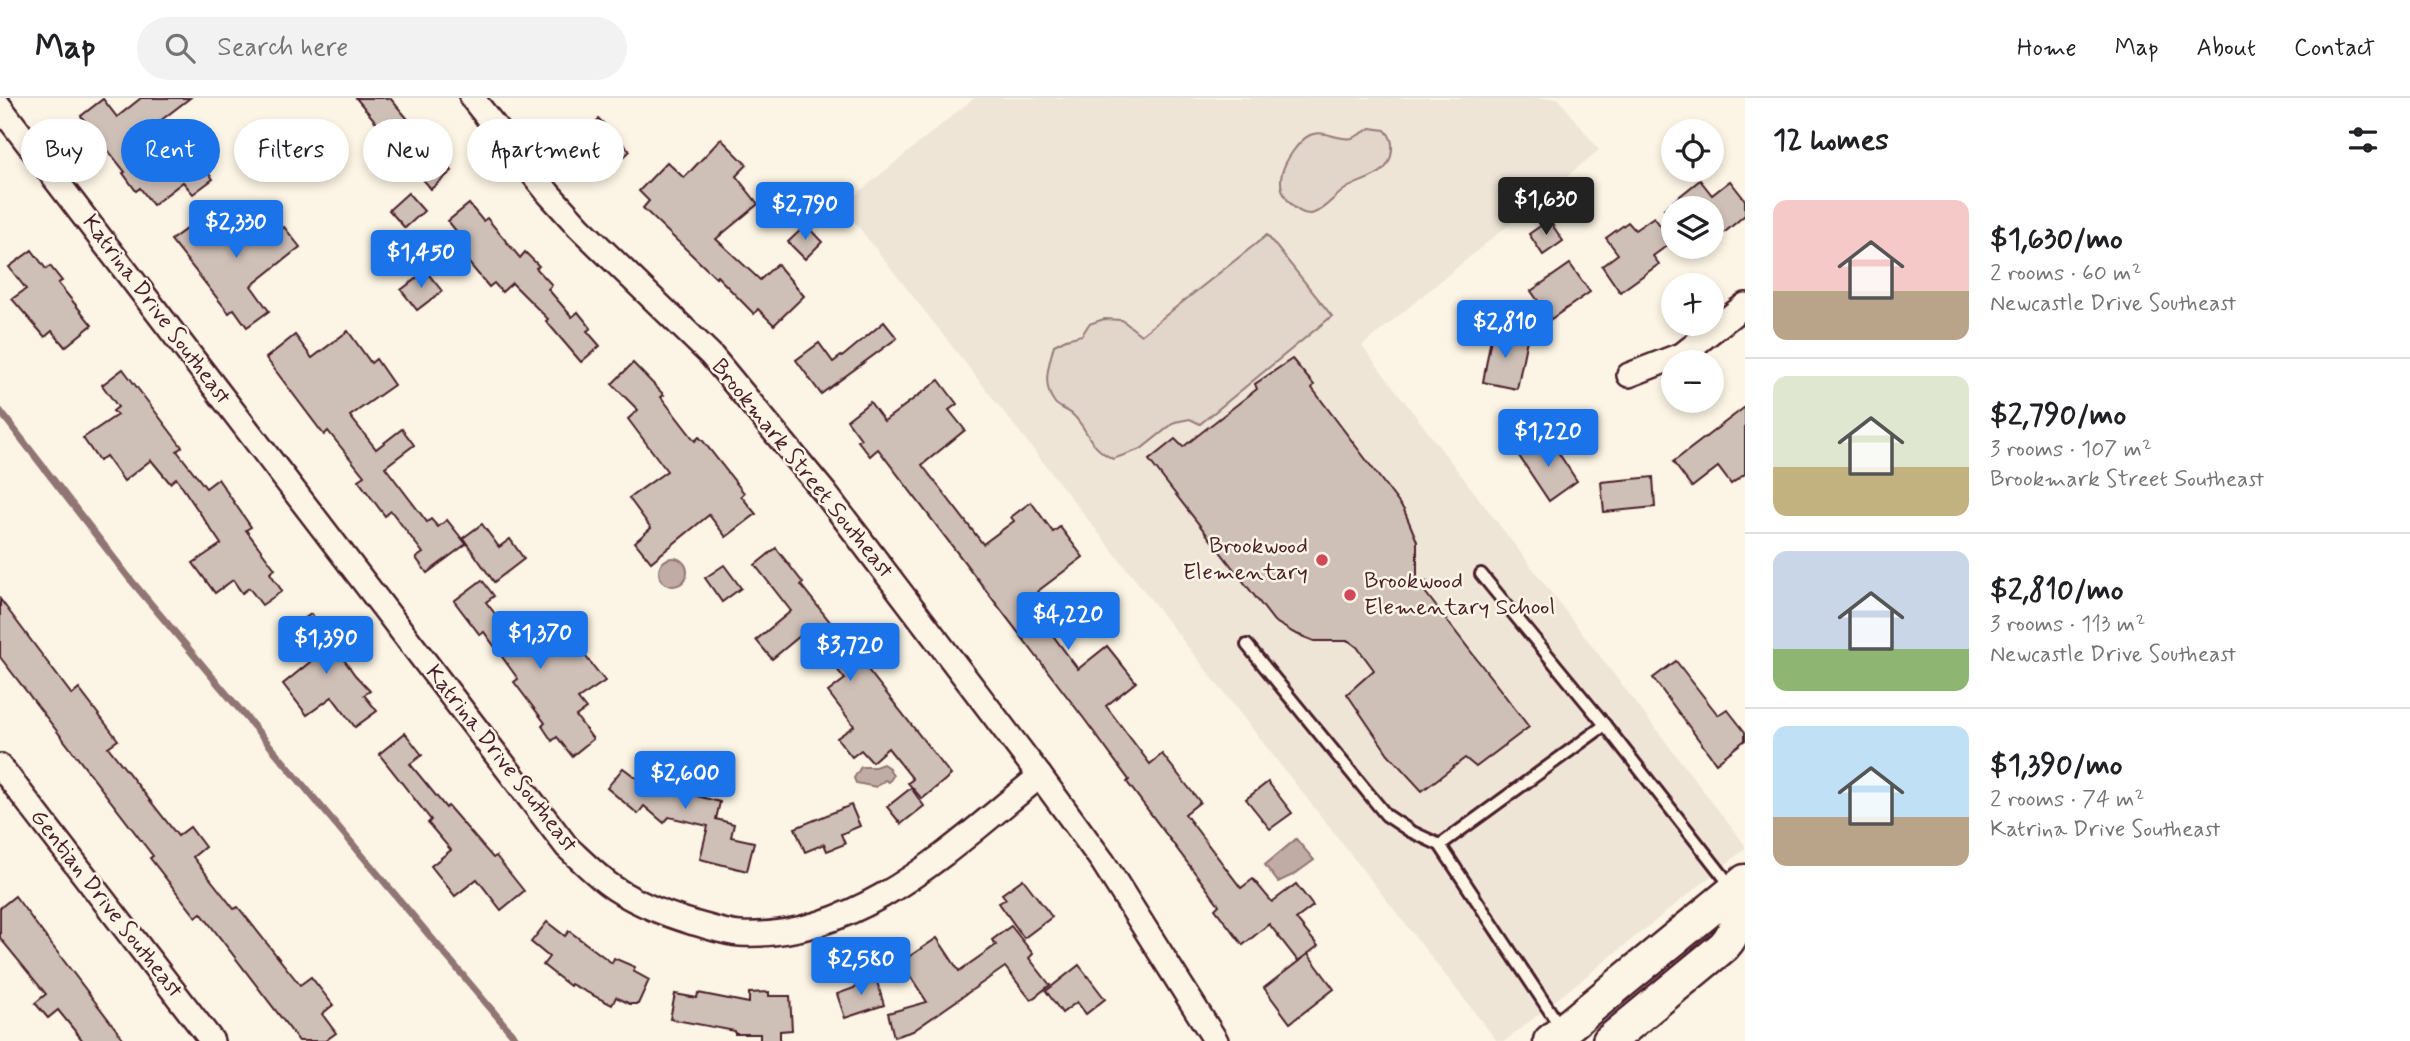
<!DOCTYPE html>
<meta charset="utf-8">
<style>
:root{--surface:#fff;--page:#f2f2f2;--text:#202124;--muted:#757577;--line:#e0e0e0;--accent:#1a73e8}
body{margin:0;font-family:Mynerve,sans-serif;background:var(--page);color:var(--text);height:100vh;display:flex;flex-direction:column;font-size:26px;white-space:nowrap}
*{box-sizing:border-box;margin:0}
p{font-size:23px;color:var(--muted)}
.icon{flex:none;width:38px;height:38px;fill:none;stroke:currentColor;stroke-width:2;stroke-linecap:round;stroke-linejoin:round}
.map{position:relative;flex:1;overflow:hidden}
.panel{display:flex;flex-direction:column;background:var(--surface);width:665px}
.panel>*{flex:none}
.banner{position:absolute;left:21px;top:21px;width:665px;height:63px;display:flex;gap:14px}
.buttons{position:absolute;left:1661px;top:21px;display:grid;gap:14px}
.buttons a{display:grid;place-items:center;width:63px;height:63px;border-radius:50%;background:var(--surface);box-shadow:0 4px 10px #0003;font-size:35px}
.price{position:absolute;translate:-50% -60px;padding:0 16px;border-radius:7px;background:var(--accent);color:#fff;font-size:23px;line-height:46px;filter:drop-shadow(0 2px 4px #0008)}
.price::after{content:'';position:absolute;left:50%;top:42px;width:21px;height:16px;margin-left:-10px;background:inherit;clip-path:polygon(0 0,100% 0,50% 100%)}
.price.on{background:#222;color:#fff}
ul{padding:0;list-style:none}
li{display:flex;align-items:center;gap:21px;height:175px;padding:0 28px}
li+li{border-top:2px solid var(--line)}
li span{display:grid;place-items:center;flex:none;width:196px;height:140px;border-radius:14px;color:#555}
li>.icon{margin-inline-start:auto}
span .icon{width:84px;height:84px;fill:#fffc;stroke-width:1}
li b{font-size:30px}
h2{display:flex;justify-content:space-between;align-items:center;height:84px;padding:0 28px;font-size:30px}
.chip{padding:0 24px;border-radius:32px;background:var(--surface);box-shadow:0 4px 10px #0003;font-size:24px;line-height:63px}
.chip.on{background:var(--accent);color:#fff}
header{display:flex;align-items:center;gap:42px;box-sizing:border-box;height:98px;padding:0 35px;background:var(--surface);border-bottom:2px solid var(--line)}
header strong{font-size:33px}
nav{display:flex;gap:38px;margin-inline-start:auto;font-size:24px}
.search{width:490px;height:63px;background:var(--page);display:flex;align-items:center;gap:18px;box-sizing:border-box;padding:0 24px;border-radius:38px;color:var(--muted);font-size:26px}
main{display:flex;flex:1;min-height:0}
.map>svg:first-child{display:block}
.built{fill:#eee5d7}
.green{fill:#e2d5ca;stroke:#967a7a;stroke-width:2}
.water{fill:#c0aca5;stroke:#917474;stroke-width:2}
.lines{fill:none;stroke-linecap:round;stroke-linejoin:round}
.stream{stroke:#917474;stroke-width:7}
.building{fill:#cfc0b7;stroke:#4a1f2b;stroke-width:2}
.service-casing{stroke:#4a1f2b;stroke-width:16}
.minor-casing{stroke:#4a1f2b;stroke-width:28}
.secondary-casing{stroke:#4a1f2b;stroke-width:37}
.service{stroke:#fcf5e5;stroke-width:10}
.minor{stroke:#fcf5e5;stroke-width:23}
.secondary{stroke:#fcf5e5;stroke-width:32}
.poi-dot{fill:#d1495b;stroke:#fcf5e5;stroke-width:2.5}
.labels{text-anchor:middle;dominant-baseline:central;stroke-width:5;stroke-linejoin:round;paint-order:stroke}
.street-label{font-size:23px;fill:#4a1f2b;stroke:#fcf5e5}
.poi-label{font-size:23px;fill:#4a1f2b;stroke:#fcf5e5;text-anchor:end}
</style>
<header>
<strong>Map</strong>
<div class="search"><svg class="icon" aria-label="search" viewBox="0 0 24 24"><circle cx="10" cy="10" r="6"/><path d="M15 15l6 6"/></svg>Search here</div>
<nav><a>Home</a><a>Map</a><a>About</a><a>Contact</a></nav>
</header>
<main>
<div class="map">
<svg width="1745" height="943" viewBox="0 0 1745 943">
<rect width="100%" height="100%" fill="#fcf5e5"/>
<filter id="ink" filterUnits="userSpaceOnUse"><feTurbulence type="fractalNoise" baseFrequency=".0143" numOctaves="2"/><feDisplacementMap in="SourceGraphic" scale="14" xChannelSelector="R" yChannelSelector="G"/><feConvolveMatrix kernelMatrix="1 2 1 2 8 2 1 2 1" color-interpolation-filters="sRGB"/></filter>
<g filter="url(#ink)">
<path class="built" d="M 974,0 L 1558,0 L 1599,52 L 1362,248 L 1745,747 L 1745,751 L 1505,943 L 1497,943 L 842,108 Z"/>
<g class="green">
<path d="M 1371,30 L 1385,32 C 1391,38 1393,44 1392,52 C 1390,79 1366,79 1347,90 C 1327,102 1314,132 1290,105 C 1282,96 1279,87 1282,75 C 1285,63 1298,43 1310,37 C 1325,31 1338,43 1352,40 C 1358,38 1365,33 1371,30 Z"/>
<path d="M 1267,137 L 1332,218 L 1200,326 L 1190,321 L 1175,324 L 1141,351 L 1113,361 C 1086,347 1090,333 1073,317 C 1068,312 1059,310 1055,305 C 1041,287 1049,266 1054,247 L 1066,241 L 1082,237 L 1089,226 L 1104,221 L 1122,222 L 1141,237 Z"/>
</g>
<g class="water">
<circle cx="673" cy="474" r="14"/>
<path d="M 883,666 L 889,670 L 893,678 L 889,684 L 885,682 L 876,689 L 856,685 L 854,680 L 861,669 L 875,669 Z"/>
<path d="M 1296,741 L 1314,762 L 1295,776 L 1278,784 L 1265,767 Z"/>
</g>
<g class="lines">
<path class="stream" d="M 0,313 L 130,481 L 518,943"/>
</g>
<g class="building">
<path d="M 141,0 L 190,0 L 151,30 L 179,68 L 194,56 L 213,81 L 193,96 L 183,84 L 153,107 L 140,90 L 136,93 L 123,75 L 125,74 L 81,18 L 103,1 L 117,19 Z"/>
<path d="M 356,0 L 390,0 L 452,73 L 431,91 Z"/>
<path d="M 599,21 L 630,53 L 609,73 L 578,41 Z"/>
<path d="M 721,41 L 747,67 L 736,78 L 758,106 L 716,141 L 760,182 L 777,166 L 804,198 L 774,227 L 758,211 L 754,216 L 717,178 L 716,180 L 643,110 L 649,103 L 639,93 L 667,64 L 684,80 Z"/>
<path d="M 1700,82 L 1712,97 L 1730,83 L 1745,102 L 1745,117 L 1712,145 L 1712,110 L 1665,110 Z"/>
<path d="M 408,95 L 424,113 L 405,130 L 389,112 Z"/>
<path d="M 469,106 L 483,123 L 487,120 L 520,160 L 525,154 L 539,168 L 536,170 L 552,187 L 548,191 L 572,219 L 578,214 L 591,230 L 587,233 L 600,248 L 581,264 L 546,223 L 548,221 L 512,185 L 502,194 L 494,185 L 489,189 L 453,146 L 461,139 L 448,123 Z"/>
<path d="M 250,108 L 274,138 L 284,129 L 300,149 L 251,188 L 269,213 L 247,229 L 234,211 L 229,215 L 171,142 L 197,123 L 209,139 Z"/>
<path d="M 1654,119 L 1672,144 L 1653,158 L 1659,166 L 1620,194 L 1602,168 L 1618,156 L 1606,140 L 1628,124 L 1635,132 Z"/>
<path d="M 1549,122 L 1563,143 L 1543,157 L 1529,136 Z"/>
<path d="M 806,127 L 822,144 L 805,161 L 788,144 Z"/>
<path d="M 32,152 L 46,171 L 50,168 L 62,183 L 58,185 L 92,227 L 65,249 L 52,233 L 45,239 L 12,201 L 26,191 L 9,169 Z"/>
<path d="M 1570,166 L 1590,194 L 1551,221 L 1531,193 Z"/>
<path d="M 426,173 L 442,193 L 417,212 L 401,192 Z"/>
<path d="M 884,224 L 897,240 L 821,296 L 796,262 L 819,245 L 833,264 L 841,258 L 842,259 Z"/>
<path d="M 348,233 L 371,265 L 376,261 L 394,287 L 350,318 L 376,351 L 402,331 L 414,347 L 385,369 L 427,424 L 431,421 L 438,429 L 447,422 L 466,446 L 427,475 L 416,460 L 423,455 L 391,413 L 385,418 L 358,382 L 364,378 L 328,333 L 324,337 L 266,260 L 295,237 L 312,260 Z"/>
<path d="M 1492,234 L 1527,241 L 1517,291 L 1483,284 Z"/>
<path d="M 1292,261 L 1314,287 L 1312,290 L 1404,412 L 1417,443 L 1417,481 L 1430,485 L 1425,494 L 1529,629 L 1476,669 L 1465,660 L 1422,693 L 1388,656 L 1347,596 L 1374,572 L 1357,549 L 1349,543 L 1314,543 L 1294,535 L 1274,523 L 1149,362 L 1175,341 L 1183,349 L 1257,291 L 1255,286 Z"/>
<path d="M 633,265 L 664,297 L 661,299 L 695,343 L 699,339 L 703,343 L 744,395 L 741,398 L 756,416 L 726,439 L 709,417 L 651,464 L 635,444 L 651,430 L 629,400 L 667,373 L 628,321 L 638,312 L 612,286 Z"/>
<path d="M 123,271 L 182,349 L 177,353 L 206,390 L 218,381 L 251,429 L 246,432 L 275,471 L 270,475 L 282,493 L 262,507 L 249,490 L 242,495 L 233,482 L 215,495 L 193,465 L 221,446 L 176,380 L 170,385 L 151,362 L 124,383 L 106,358 L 99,363 L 83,340 L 117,317 L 113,313 L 118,309 L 102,287 Z"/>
<path d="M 939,282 L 957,306 L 949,312 L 965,332 L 922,367 L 983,446 L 1014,423 L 1011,419 L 1031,404 L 1053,434 L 1060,429 L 1083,459 L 1038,493 L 1040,496 L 1028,504 L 1078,571 L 1107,548 L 1136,584 L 1106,608 L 1150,666 L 1162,656 L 1200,704 L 1185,716 L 1241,790 L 1253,781 L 1272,804 L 1296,786 L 1313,808 L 1296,821 L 1318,848 L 1298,863 L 1269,826 L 1243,847 L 1215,811 L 1219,807 L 1127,684 L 1129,682 L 1085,622 L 878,351 L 870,358 L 858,343 L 861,341 L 847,322 L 870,304 L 884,323 Z"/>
<path d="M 1745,309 L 1745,376 L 1731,386 L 1718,369 L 1692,389 L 1673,364 Z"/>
<path d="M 1548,339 L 1577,383 L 1549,403 L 1519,358 Z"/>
<path d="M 1653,379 L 1655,409 L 1604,414 L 1601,384 Z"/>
<path d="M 482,426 L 499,449 L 510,441 L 524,461 L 494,484 L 463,440 Z"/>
<path d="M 776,450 L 803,485 L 801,487 L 951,677 L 922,701 L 908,685 L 913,681 L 888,650 L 872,664 L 861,652 L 852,659 L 837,640 L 854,628 L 828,594 L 845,581 L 806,533 L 772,561 L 756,542 L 791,513 L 755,467 Z"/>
<path d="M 724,467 L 741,490 L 722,504 L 705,480 Z"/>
<path d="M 482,482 L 494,498 L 486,504 L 521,550 L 548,530 L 564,552 L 574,544 L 605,583 L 578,601 L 586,611 L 576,618 L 593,641 L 572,658 L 557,639 L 552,643 L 542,628 L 545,625 L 514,584 L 518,581 L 484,534 L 480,537 L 454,503 Z"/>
<path d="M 0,501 L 72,597 L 79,591 L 118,642 L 108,649 L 178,738 L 190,729 L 205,749 L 193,759 L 234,811 L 238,809 L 300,887 L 311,879 L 333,907 L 322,916 L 336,935 L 325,943 L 299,943 L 201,815 L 196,819 L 150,760 L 153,758 L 0,559 Z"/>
<path d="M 311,516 L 355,577 L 370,593 L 364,597 L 377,613 L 355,629 L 332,599 L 307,617 L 283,586 L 310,564 L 287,533 Z"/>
<path d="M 1676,563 L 1718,617 L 1727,611 L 1745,634 L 1745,642 L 1716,665 L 1653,580 Z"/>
<path d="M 405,635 L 422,657 L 410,666 L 446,710 L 448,708 L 493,760 L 496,758 L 524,793 L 501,812 L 477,781 L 455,798 L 431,768 L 451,752 L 428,725 L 431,722 L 379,656 Z"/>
<path d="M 684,661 L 704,678 L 689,696 L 720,704 L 716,721 L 734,726 L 731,739 L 754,744 L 747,773 L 700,761 L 708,728 L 669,719 L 664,725 L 644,708 L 638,716 L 607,690 L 623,670 L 639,682 L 647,673 L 663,686 Z"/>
<path d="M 1268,684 L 1292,715 L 1270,731 L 1246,701 Z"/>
<path d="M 911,690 L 924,708 L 901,726 L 887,709 Z"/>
<path d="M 851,707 L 860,728 L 841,736 L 845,746 L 827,753 L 824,746 L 805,754 L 795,730 Z"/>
<path d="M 1023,781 L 1052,819 L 1024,840 L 999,805 L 1006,801 L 1002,796 Z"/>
<path d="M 15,798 L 48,842 L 125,943 L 83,943 L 58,912 L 48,920 L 35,905 L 46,896 L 0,840 L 0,810 Z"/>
<path d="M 547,824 L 565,838 L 569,833 L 612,865 L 614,860 L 635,869 L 633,873 L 649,882 L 638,906 L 630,906 L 616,899 L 612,907 L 571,886 L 570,888 L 543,867 L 549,859 L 531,844 Z"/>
<path d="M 1011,828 L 1033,856 L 1029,860 L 1050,887 L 1031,902 L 1005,869 L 913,933 L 894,939 L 888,915 L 927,904 L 901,864 L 937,840 L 959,873 L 996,847 L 992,842 Z"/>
<path d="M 1308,856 L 1334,891 L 1290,925 L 1264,890 Z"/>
<path d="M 1079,867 L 1105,901 L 1086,916 L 1077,904 L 1062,915 L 1046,893 Z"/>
<path d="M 875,877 L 884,907 L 845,920 L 837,896 L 857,889 L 855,883 Z"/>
<path d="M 769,894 L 769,898 L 790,898 L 792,932 L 780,933 L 780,943 L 760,943 L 760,936 L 735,936 L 735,933 L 670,921 L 675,896 L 697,900 L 698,895 L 749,905 L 749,895 Z"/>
</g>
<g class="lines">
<g class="service-casing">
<g id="service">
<path d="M 1481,476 L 1605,627 L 1731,788"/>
<path d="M 1247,547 L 1386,717 L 1410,733 L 1440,747"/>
<path d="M 1561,930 L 1440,747 L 1605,627"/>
</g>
</g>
<g class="minor-casing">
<g id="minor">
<path d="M 472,0 L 549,96 L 579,129 L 711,257 L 825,395 L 1040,678 L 1103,764 L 1216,943"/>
<path d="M 0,9 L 567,749 C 580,761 593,774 607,785 C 632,804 664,816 694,825 C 709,829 725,835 740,836 C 860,842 954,747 1040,678"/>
<path d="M 1629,277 L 1683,256 L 1745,207"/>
<path d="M 0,668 L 212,943"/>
</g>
</g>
<g class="secondary-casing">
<g id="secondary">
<path d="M 1550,943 L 1745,783"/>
<path d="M 1609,943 L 1724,848 C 1740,830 1740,814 1734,791"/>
</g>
</g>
<use href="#service" class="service"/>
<use href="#minor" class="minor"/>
<use href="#secondary" class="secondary"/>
</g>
</g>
<g class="poi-dot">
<circle cx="1322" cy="462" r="7"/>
<circle cx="1350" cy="497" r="7"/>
</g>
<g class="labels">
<g class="street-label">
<text transform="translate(156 212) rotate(53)">Katrina Drive Southeast</text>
<text transform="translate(802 371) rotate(51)">Brookmark Street Southeast</text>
<text transform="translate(501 661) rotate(52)">Katrina Drive Southeast</text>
<text transform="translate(106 806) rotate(52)">Gentian Drive Southeast</text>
</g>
<g class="poi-label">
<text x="1308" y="449">Brookwood<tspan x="1308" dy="26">Elementary</tspan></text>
<text x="1364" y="484" text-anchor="start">Brookwood<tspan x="1364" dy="26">Elementary School</tspan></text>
</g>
</g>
</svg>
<div class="buttons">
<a><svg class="icon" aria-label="locate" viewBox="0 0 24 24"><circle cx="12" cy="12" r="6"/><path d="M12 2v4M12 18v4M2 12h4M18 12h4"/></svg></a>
<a><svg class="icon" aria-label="layers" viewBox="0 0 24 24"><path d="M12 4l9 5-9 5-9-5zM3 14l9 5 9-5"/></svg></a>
<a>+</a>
<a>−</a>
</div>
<b class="price on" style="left:1546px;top:139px">$1,630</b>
<b class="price" style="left:805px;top:144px">$2,790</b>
<b class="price" style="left:236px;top:162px">$2,330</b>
<b class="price" style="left:421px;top:192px">$1,450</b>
<b class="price" style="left:1505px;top:262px">$2,810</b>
<b class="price" style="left:1548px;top:371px">$1,220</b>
<b class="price" style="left:1068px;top:554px">$4,220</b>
<b class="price" style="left:540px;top:573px">$1,370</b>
<b class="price" style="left:326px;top:578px">$1,390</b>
<b class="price" style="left:850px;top:585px">$3,720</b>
<b class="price" style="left:685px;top:713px">$2,600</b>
<b class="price" style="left:861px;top:899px">$2,580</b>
<div class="banner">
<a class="chip">Buy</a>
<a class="chip on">Rent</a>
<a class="chip">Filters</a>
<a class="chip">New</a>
<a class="chip">Apartment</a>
</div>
</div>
<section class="panel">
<h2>12 homes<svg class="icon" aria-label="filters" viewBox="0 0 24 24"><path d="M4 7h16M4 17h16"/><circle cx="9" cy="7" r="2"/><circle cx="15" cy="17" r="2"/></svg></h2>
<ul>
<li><span style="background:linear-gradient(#f6c9c9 65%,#b9a48a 0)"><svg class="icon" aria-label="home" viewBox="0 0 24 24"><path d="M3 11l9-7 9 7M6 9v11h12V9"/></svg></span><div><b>$1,630/mo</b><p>2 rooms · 60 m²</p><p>Newcastle Drive Southeast</p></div></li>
<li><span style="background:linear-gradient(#dfe7d0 65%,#c2b280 0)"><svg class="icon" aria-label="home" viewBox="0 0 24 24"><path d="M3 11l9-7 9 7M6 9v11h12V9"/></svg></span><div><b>$2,790/mo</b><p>3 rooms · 107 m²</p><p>Brookmark Street Southeast</p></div></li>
<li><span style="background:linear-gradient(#c9d6e8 70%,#8fb573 0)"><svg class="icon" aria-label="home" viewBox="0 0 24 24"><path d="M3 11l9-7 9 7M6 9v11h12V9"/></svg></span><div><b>$2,810/mo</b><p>3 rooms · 113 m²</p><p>Newcastle Drive Southeast</p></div></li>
<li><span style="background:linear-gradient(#bfe0f5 65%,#b9a48a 0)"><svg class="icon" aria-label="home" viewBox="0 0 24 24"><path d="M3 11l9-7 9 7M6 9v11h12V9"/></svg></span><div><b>$1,390/mo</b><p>2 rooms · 74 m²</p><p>Katrina Drive Southeast</p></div></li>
</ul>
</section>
</main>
